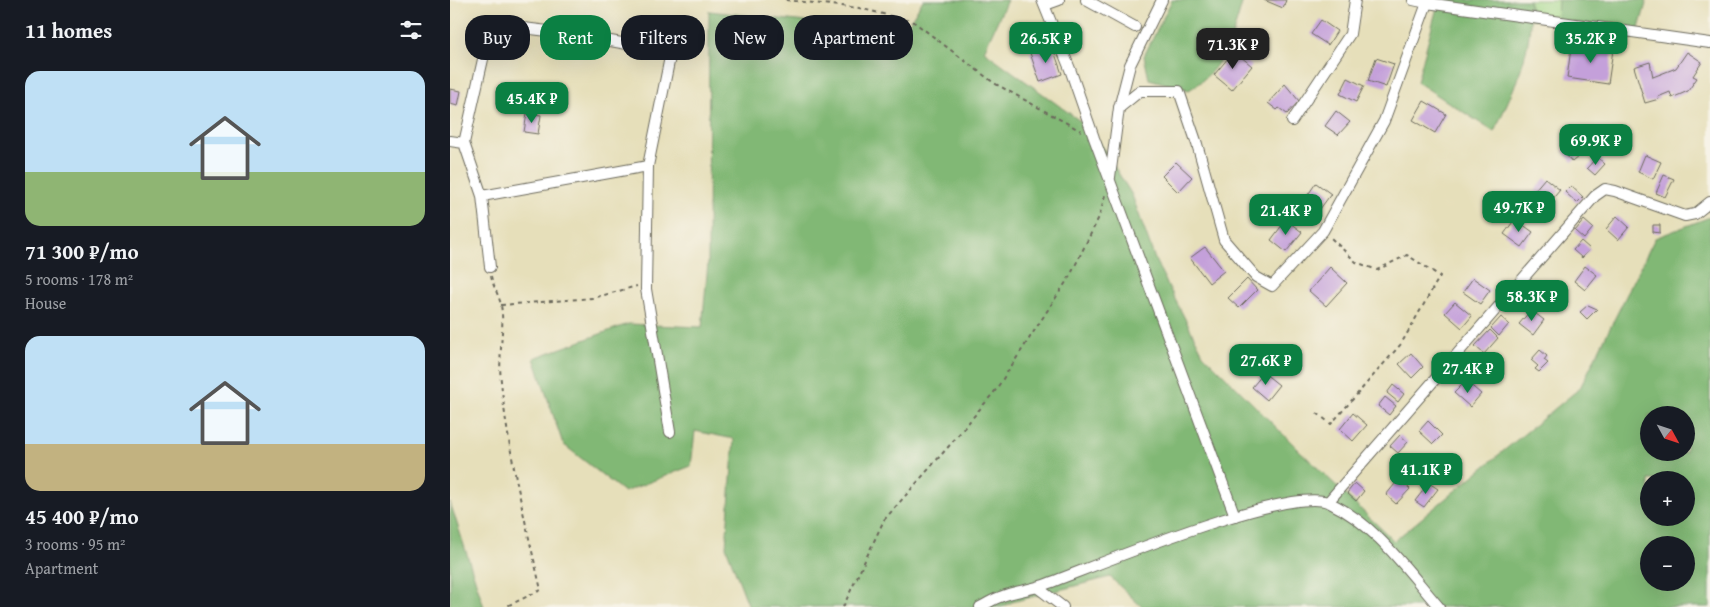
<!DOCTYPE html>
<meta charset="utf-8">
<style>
:root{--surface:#171b24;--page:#20242c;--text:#f1f3f6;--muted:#9ea1a6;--accent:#0b8043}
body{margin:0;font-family:"Gentium Book Plus",serif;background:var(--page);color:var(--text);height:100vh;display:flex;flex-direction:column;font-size:19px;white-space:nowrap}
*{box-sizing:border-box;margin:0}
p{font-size:16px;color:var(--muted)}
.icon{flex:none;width:28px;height:28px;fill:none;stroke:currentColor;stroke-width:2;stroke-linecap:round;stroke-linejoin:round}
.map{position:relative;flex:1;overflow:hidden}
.side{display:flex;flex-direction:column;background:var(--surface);width:450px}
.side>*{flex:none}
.hud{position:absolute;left:15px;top:15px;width:475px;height:45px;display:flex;gap:10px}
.needle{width:32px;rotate:130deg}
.buttons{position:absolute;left:1190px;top:406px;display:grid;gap:10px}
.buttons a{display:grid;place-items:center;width:55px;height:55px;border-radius:50%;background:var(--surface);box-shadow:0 5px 20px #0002;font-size:25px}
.price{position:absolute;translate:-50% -42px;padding:0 11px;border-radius:10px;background:var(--accent);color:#fff;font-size:16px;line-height:32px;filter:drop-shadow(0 1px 2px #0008)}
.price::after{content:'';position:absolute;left:50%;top:30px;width:15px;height:11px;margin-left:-8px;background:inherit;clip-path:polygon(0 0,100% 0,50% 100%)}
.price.selected{background:#222;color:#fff}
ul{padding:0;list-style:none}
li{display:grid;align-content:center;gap:10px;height:265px;padding:0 25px}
li span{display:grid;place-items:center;height:155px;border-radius:15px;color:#555}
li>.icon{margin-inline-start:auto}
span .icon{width:90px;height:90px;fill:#fffc;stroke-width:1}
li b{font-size:21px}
h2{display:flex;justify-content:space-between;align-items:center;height:60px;padding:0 25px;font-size:21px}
.chip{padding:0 18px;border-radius:20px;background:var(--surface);box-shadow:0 5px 20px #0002;font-size:18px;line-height:45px}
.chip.selected{background:var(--accent);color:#fff}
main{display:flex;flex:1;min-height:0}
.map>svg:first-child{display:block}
.green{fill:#a2d888;stroke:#66825a}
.forest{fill:#81b874;stroke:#567250;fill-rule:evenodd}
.building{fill:#c4a0da}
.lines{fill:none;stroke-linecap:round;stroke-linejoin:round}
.minor-casing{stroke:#6c6a5d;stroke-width:12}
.path{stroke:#6c6a5d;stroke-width:2;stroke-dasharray:4 4;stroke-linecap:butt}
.minor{stroke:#fff;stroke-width:10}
</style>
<main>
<section class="side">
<h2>11 homes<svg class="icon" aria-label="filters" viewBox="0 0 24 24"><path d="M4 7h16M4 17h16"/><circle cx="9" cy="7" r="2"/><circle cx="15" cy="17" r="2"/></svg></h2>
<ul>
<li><span style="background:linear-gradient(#bfe0f5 65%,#8fb573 0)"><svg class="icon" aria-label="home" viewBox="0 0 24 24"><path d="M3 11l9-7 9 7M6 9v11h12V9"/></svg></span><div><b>71 300 ₽/mo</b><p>5 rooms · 178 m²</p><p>House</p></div></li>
<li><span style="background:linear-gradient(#bfe0f5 70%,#c2b280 0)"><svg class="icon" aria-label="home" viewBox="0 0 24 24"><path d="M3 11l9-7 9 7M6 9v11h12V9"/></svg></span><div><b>45 400 ₽/mo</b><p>3 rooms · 95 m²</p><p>Apartment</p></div></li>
</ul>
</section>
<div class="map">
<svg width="1260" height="607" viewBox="0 0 1260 607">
<rect width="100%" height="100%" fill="#f7f3e8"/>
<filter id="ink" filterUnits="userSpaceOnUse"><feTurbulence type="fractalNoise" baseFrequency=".02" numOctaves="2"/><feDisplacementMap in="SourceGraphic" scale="10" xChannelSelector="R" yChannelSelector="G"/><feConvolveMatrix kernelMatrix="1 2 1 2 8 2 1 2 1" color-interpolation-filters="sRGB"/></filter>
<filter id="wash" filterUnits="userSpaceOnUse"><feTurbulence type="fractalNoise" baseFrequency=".0096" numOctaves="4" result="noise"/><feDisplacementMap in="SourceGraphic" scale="20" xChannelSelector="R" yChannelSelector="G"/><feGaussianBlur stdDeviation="1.12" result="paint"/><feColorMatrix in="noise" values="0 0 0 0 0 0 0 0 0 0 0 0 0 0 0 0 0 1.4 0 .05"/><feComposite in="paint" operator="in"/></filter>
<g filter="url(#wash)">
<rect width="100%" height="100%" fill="#e6dfba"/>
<path class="green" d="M 1079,0 L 1108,0 L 1107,20 L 1082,19 Z"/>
<g class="forest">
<path d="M 473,0 L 557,0 L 534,51 L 641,129 L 682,195 L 706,262 L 753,354 L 850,451 L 944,541 L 1130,388 L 1205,238 L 1260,217 L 1260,607 L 692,607 L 660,577 L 562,602 L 552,607 L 299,607 L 276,547 L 284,439 L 245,431 L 241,466 L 174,492 L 113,444 L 84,358 L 178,324 L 252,327 L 258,263 L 259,11 L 453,33 ZM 1199,415 L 1236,415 L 1236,452 L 1199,452 ZM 1199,480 L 1236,480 L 1236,518 L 1199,518 ZM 1199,545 L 1236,545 L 1236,582 L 1199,582 Z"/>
<path d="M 722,0 L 793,0 C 782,38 775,68 739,90 L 699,79 L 694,56 Z"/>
<path d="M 989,0 L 1079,0 C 1086,46 1063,91 1044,132 L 967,82 Z"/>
<path d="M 1108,0 L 1197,0 L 1188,32 L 1107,20 Z"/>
<path d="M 0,502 L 34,607 L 0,607 Z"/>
</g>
<g id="blocks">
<g class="building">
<path d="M 814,0 L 836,0 L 833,8 Z"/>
<path d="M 871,20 L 887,31 L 878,45 L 861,34 Z"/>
<path d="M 1151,41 L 1164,43 L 1158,84 L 1117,78 L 1121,48 L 1150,52 Z"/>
<path d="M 602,45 L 612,74 L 590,82 L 580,53 Z"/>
<path d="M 784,51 L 802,66 L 782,90 L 764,75 Z"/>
<path d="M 1237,52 L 1252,62 L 1243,76 L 1247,78 L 1238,91 L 1222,98 L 1220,92 L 1208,97 L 1209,99 L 1195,103 L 1184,67 L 1200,62 L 1203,77 L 1226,68 Z"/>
<path d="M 926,58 L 944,64 L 936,87 L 918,81 Z"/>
<path d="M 898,78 L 914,86 L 906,102 L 890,94 Z"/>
<path d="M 835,84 L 849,101 L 837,114 L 829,108 L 827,110 L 818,103 Z"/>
<path d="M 0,89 L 11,91 L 8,106 L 0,104 Z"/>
<path d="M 974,101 L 996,114 L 985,133 L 963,120 Z"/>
<path d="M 886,111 L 900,122 L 888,135 L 875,126 Z"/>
<path d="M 77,113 L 91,115 L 88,134 L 74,132 Z"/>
<path d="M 1126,139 L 1136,150 L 1122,162 L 1113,151 Z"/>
<path d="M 1195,155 L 1211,162 L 1203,179 L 1188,172 Z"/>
<path d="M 1147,157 L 1155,164 L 1145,175 L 1137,168 Z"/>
<path d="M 726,162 L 742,177 L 728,192 L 712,176 Z"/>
<path d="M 1214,175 L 1224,179 L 1215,197 L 1206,193 Z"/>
<path d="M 1095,178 L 1110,190 L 1099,203 L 1084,191 Z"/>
<path d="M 866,183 L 881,194 L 870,209 L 855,199 Z"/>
<path d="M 1121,186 L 1133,197 L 1127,203 L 1115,192 Z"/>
<path d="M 1167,216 L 1179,227 L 1168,240 L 1156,229 Z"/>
<path d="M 1065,219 L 1083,232 L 1072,247 L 1054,234 Z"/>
<path d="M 836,220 L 852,232 L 836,252 L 821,240 Z"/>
<path d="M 1134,220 L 1143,228 L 1134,239 L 1125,231 Z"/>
<path d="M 1203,225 L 1210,225 L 1210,233 L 1203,232 Z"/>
<path d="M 1131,241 L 1140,249 L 1132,258 L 1123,250 Z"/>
<path d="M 755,247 L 774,271 L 759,283 L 740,258 Z"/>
<path d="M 1135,266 L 1147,275 L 1135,290 L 1124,281 Z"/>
<path d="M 880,267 L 897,283 L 876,306 L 859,291 Z"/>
<path d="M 1023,278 L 1040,290 L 1030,304 L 1013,292 Z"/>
<path d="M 797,279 L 807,290 L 789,308 L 778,298 Z"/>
<path d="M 1005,302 L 1022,316 L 1012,328 L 995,313 Z"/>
<path d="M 1138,305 L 1147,309 L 1137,319 L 1130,312 Z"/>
<path d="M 1081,310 L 1094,320 L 1083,335 L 1069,324 Z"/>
<path d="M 1051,317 L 1059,324 L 1049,336 L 1041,328 Z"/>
<path d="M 1040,330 L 1048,338 L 1034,354 L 1025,346 Z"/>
<path d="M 1090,350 L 1097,356 L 1094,360 L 1098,363 L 1089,372 L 1085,369 L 1088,366 L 1081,360 Z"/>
<path d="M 961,353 L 973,367 L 962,378 L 949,364 Z"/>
<path d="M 814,373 L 829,385 L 817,400 L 802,387 Z"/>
<path d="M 1016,381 L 1031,394 L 1020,407 L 1004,393 Z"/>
<path d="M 943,385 L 954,394 L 948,402 L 937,393 Z"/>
<path d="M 935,397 L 946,406 L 939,415 L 928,406 Z"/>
<path d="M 903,413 L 917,425 L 903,441 L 890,429 Z"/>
<path d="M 978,421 L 992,435 L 983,444 L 969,431 Z"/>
<path d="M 950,435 L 958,442 L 948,453 L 940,446 Z"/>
<path d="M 949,479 L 960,489 L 946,504 L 936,495 Z"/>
<path d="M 905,483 L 914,491 L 906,501 L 897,493 Z"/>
<path d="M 979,483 L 988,489 L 974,507 L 965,501 Z"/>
</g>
</g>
</g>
<g filter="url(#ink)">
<use href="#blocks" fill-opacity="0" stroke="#6c6a5d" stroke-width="1"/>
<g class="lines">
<g class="minor-casing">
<g id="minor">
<path d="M 592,0 L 620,69 L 644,138 L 785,516"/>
<path d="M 636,0 L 685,27"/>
<path d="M 963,0 L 977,3"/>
<path d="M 595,5 L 609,0"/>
<path d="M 669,108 L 690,91 L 729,91 L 747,144 L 774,240 L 806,277 L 822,286 L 873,231 L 934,121 L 977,3 L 1260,43"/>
<path d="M 842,121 L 900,34 L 905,0"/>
<path d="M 0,141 L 14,143 L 32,196 L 40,267"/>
<path d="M 14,143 L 41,24 L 122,34 L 221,52 L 198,166 L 196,289 L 220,432"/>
<path d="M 660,177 L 669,108 L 680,65 L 712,0"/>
<path d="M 32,196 L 198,166"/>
<path d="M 878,502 L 1145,196 L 1155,189 L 1165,191 L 1235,216 L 1245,214 L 1260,202"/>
<path d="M 588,588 L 613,607"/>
<path d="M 530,607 C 537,604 543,599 550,597 C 564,591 580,590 594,585 C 643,567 840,484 880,503 C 925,524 957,570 989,607"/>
</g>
</g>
<g class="path">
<path d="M 336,0 L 409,8 L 464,22 L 544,83 L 631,131"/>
<path d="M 41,276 C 43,287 49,295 51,305 C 55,329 48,356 51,381 C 58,452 75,521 91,590 L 55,607"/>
<path d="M 51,305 L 143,298 L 187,286"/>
<path d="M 867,413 L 881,424 L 951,344 L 990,276 L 957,255 L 927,270 L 906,262 L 880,237"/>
<path d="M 393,607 L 434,520 L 499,446 L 545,391 L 620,276 L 649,217 L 655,195"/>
</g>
<use href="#minor" class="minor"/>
</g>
</g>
</svg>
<div class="buttons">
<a><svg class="needle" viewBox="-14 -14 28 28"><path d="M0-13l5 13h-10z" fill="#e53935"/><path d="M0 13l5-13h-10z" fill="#9ea1a6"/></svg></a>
<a>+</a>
<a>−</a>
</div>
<b class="price" style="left:596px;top:64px">26.5K ₽</b>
<b class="price" style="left:1141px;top:64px">35.2K ₽</b>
<b class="price selected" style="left:783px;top:70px">71.3K ₽</b>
<b class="price" style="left:82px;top:124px">45.4K ₽</b>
<b class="price" style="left:1146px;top:166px">69.9K ₽</b>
<b class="price" style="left:1069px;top:233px">49.7K ₽</b>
<b class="price" style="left:836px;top:236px">21.4K ₽</b>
<b class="price" style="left:1082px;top:322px">58.3K ₽</b>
<b class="price" style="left:816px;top:386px">27.6K ₽</b>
<b class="price" style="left:1018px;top:394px">27.4K ₽</b>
<b class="price" style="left:976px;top:495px">41.1K ₽</b>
<div class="hud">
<a class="chip">Buy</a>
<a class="chip selected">Rent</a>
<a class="chip">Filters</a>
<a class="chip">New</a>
<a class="chip">Apartment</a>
</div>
</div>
</main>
